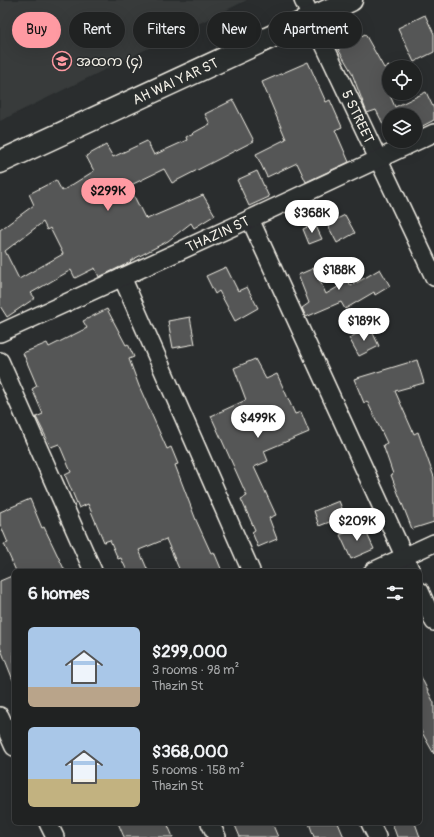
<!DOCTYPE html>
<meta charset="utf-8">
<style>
:root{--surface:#202222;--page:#2d2f2f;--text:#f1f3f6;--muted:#a2a4a5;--line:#3d3f40;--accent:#ff9aa2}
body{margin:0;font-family:Pangolin,"Noto Sans Myanmar",sans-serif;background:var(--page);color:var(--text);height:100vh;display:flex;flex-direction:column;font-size:15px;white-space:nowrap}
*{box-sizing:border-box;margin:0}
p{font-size:13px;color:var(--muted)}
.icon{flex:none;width:22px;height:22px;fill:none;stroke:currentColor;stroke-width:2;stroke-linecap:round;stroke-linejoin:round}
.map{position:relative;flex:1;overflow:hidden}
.drawer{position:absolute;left:12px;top:569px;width:410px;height:256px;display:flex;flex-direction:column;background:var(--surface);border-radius:6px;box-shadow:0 4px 16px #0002,0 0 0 1px var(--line)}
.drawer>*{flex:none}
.hud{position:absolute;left:12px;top:12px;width:410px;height:36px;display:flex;gap:8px}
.controls{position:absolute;left:382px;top:60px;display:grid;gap:8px}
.controls a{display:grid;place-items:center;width:40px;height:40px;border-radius:50%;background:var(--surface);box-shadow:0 4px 16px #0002,0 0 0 1px var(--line);font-size:20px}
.price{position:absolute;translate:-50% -34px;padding:0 9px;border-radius:14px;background:#fff;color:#222;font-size:13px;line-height:26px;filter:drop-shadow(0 1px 2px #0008)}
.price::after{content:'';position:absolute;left:50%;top:24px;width:12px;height:9px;margin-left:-6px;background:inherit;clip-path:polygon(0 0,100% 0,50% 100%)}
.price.on{background:var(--accent);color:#111}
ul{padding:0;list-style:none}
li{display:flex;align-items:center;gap:12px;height:100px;padding:0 16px}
li span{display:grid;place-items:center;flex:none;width:112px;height:80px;border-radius:6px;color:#555}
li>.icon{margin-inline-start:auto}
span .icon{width:48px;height:48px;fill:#fffc;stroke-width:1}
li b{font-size:17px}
h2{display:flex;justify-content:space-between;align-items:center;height:48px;padding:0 16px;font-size:17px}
.chip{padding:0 14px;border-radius:18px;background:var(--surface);box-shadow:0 4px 16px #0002,0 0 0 1px var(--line);font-size:14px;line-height:36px}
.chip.on{background:var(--accent);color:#111}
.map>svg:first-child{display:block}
.built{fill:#373a3a}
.building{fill:#555756;stroke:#f4f1e8;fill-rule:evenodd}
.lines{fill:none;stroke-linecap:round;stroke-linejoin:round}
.street-casing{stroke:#f4f1e8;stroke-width:20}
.secondary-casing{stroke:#f4f1e8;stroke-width:25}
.street{stroke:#2a2d2e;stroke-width:17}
.secondary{stroke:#2a2d2e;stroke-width:22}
.labels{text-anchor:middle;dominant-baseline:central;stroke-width:3;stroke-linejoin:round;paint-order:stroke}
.poi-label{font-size:14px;fill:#f4f1e8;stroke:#2a2d2e;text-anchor:start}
.street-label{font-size:14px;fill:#f4f1e8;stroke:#2a2d2e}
</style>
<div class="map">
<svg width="434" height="837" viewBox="0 0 434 837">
<rect width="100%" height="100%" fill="#2a2d2e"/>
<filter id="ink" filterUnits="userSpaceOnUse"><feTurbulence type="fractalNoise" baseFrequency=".025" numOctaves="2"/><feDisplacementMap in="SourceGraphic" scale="8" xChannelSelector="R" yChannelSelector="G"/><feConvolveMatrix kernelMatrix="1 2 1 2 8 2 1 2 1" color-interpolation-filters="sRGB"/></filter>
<g filter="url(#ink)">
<path class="built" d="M 0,0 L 247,0 L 0,121 Z"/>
<g class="building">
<path d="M 425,15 L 434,34 L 434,52 L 414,62 L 398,28 Z"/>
<path d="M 365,34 L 384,68 L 389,66 L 389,93 L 395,107 L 426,92 L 434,109 L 434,120 L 415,130 L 415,115 L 389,115 L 389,136 L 376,110 L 367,113 L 351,71 L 338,49 Z"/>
<path d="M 308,62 L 326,102 L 330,100 L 342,127 L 335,130 L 349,162 L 306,182 L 297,163 L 267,177 L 256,154 L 286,139 L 262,82 Z"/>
<path d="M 233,100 L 254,141 L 172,183 L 164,169 L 129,186 L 145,218 L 146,217 L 147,219 L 203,195 L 215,215 L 194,228 L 191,223 L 168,241 L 130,261 L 131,262 L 99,277 L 95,268 L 75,278 L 71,270 L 31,293 L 35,298 L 7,317 L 0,306 L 0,230 L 34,205 L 29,194 L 56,180 L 62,191 L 94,171 L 86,156 L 106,145 L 113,157 L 147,141 L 154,155 L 187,140 L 186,137 L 210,124 L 205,114 ZM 43,222 L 47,230 L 50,228 L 63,254 L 19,279 L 5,251 Z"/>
<path d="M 257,171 L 269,197 L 249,206 L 237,180 Z"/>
<path d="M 345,215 L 355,233 L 337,243 L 327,224 Z"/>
<path d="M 315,224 L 322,239 L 309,244 L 303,229 Z"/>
<path d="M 226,267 L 238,291 L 247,287 L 258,308 L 235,321 L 219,291 L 215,294 L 206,276 Z"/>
<path d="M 314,268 L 326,294 L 348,281 L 351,286 L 380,269 L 390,286 L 375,295 L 374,292 L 345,309 L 341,302 L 306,317 L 302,308 L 309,303 L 298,275 Z"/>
<path d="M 107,309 L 126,345 L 128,344 L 134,357 L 129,359 L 139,386 L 167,449 L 171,447 L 178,464 L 175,465 L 196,520 L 211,553 L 214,552 L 222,571 L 180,571 L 166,539 L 139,550 L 148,571 L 127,571 L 121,558 L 118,559 L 110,540 L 104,542 L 88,504 L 79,508 L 65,475 L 71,472 L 59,444 L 51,447 L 36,417 L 43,414 L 32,389 L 37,386 L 23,353 L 47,343 L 49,347 L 87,328 L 83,321 Z"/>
<path d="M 190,317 L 195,344 L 173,348 L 168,321 Z"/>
<path d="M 370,327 L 379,346 L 359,356 L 349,338 Z"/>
<path d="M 255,359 L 266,379 L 277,374 L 295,414 L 301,412 L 309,432 L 264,451 L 268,461 L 254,467 L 276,515 L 269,518 L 277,539 L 258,547 L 252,532 L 255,530 L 241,499 L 247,496 L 211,416 L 246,400 L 234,368 Z"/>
<path d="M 417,360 L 424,383 L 395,391 L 414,434 L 418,432 L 434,477 L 434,522 L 412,529 L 391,475 L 393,474 L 383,445 L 387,443 L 367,401 L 364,403 L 354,379 Z"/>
<path d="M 30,499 L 42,528 L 44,527 L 65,571 L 16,571 L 4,544 L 8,543 L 0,524 L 0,512 Z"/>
<path d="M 339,501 L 345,516 L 319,526 L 314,511 Z"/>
<path d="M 363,525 L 374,549 L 351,559 L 340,535 Z"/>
<path d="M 14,575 L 14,680 L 13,680 L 0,647 L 0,581 Z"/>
<path d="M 420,675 L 434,703 L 434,754 L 420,729 Z"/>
<path d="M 118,823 L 167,823 L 173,837 L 124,837 Z"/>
<path d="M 234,823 L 272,823 L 278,837 L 240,837 Z"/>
<path d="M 309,823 L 338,823 L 344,837 L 314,837 Z"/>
<path d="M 392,823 L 415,823 L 420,837 L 397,837 Z"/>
</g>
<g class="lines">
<g class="street-casing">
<g id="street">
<path id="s1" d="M 303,0 L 434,277"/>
<path d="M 250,219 L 411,571"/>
<path d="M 122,277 L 251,571"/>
<path id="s2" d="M 0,333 L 250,219 L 434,133"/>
<path d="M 0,361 L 93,571"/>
<path d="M 373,571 L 434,543"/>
<path d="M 420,591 L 434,622"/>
<path d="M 0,716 L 14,747"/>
<path d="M 48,823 L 55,837"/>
<path d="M 210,823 L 217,837"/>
<path d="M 370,823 L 377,837"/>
</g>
</g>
<g class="secondary-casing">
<g id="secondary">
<path id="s3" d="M 0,162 L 351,0"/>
</g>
</g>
<use href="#street" class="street"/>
<use href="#secondary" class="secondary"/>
</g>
</g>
<defs>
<g id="school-ring" transform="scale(1)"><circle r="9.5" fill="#2a2d2e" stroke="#ff9aa2" stroke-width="1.5"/><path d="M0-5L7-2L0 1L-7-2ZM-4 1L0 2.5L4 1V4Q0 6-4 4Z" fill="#ff9aa2"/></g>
</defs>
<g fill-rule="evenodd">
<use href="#school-ring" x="62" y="61"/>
</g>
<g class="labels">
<g class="poi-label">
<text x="76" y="61">အထက (၄)</text>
</g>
<g class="street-label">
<text stroke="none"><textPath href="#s3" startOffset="193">AH WAI YAR ST</textPath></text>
<text stroke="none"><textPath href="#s1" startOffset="129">5 STREET</textPath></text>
<text stroke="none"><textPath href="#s2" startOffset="239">THAZIN ST</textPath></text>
</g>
</g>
</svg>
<div class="controls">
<a><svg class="icon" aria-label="locate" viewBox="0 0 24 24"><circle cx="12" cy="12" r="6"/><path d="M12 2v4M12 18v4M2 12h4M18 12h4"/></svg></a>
<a><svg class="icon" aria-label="layers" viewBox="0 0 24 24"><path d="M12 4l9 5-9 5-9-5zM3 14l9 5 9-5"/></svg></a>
</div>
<b class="price on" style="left:108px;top:212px">$299K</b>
<b class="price" style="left:312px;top:234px">$368K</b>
<b class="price" style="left:339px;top:291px">$188K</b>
<b class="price" style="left:364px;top:342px">$189K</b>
<b class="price" style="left:258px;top:439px">$499K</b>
<b class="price" style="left:357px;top:542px">$209K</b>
<div class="hud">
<a class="chip on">Buy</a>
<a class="chip">Rent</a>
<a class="chip">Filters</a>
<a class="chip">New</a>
<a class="chip">Apartment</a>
</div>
<section class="drawer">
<h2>6 homes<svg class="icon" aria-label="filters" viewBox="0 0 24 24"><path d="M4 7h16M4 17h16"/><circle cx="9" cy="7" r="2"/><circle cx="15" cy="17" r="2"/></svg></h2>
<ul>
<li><span style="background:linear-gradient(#a9c7e8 75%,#b9a48a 0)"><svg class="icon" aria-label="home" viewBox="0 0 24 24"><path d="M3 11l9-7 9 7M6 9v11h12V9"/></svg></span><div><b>$299,000</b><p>3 rooms · 98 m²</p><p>Thazin St</p></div></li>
<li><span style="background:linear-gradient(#a9c7e8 65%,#c2b280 0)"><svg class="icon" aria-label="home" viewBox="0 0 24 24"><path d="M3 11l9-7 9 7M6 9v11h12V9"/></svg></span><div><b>$368,000</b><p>5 rooms · 158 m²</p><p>Thazin St</p></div></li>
</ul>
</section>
</div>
